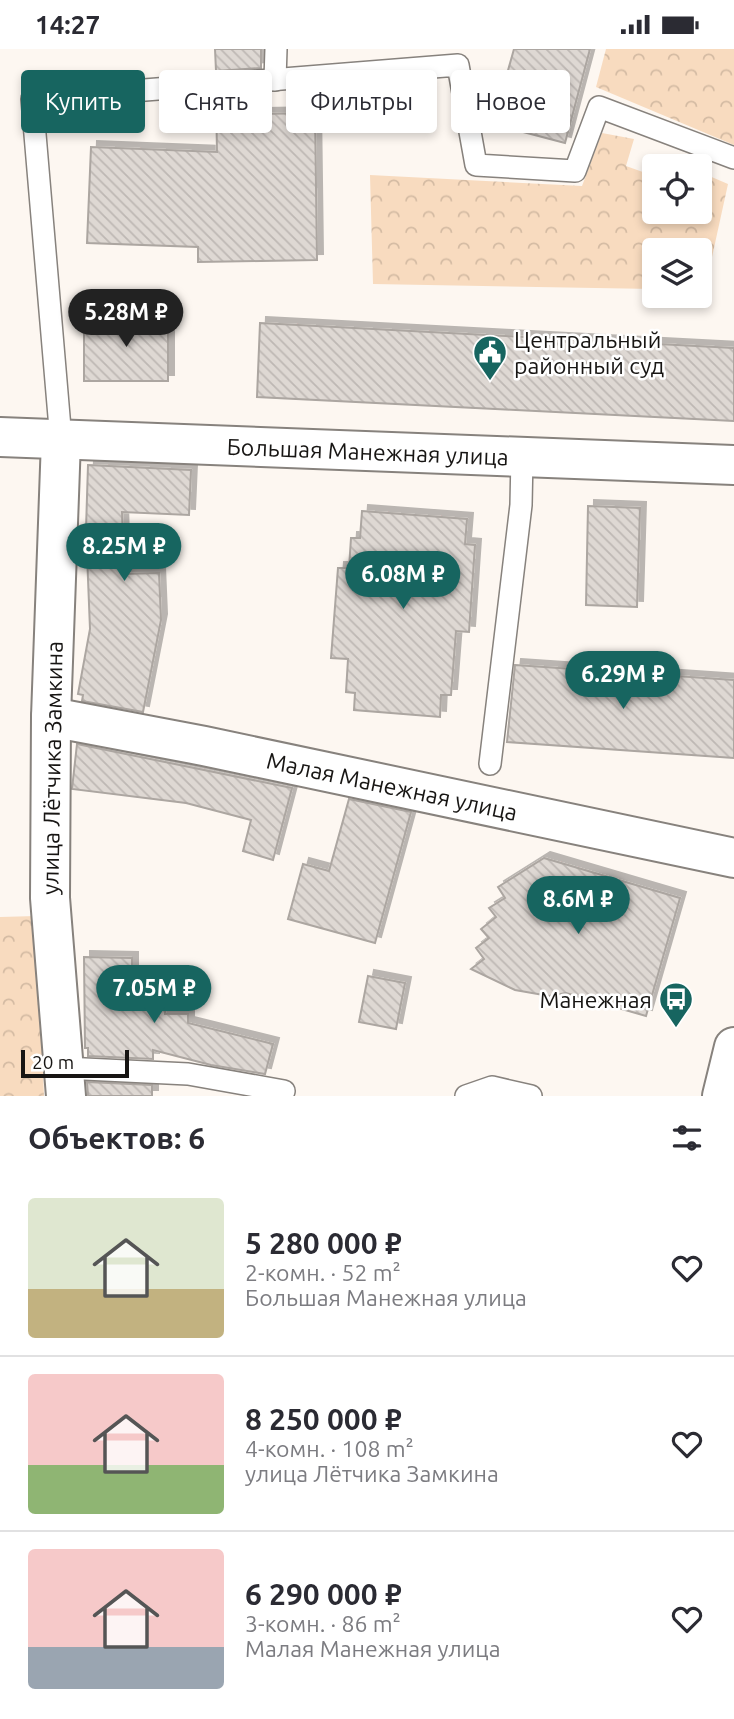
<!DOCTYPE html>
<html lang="ru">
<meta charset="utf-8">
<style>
:root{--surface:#fff;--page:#f2f2f3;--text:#2b2b33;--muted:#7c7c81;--line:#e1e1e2;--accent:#176560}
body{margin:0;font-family:Ubuntu,sans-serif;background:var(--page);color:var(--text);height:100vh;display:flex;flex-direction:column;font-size:26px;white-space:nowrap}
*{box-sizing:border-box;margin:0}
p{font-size:23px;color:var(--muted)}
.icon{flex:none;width:38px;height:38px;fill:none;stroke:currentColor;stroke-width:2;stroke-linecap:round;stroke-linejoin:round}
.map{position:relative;height:1047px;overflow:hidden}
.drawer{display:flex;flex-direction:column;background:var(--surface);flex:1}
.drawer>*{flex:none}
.guide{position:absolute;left:21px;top:21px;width:693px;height:63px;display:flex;gap:14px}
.buttons{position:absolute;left:642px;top:105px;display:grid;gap:14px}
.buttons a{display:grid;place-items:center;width:70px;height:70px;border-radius:7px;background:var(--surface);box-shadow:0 4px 10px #0003;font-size:35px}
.scale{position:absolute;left:21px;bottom:18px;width:108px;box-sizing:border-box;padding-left:7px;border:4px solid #171513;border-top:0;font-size:19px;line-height:24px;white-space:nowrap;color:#171513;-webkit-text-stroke:5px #fff;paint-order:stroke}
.price{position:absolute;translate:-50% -60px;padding:0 16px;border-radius:24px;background:var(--accent);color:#fff;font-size:23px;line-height:46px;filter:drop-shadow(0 2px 4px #0008)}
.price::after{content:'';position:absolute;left:50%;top:42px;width:21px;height:16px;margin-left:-10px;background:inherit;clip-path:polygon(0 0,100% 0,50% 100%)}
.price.selected{background:#222;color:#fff}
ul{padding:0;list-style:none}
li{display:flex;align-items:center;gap:21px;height:175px;padding:0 28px}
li+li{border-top:2px solid var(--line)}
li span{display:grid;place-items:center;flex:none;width:196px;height:140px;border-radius:7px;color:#555}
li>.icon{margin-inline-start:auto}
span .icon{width:84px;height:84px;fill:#fffc;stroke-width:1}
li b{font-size:30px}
h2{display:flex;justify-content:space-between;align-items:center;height:84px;padding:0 28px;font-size:30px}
.chip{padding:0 24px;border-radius:7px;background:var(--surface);box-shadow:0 4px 10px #0003;font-size:24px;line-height:63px}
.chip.selected{background:var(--accent);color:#fff}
.status{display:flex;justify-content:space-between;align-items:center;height:49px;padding:0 35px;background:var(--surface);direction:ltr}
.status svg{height:19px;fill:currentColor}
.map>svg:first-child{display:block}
.forest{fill:url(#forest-crowns)}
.building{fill:url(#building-back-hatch);stroke:#aca6a1;stroke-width:2;filter:url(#shadow)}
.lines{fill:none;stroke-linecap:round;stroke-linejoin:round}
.lane-casing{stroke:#87827d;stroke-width:24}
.street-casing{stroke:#87827d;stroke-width:42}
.secondary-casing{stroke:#87827d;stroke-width:42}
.primary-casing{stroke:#87827d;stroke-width:42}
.lane{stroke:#fff;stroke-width:21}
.street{stroke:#fff;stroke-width:38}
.secondary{stroke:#fff;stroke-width:38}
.primary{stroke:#fff;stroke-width:38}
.labels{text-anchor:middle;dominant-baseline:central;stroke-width:5;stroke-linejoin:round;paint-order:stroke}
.poi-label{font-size:23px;fill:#171513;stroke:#fff;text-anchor:start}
.street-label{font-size:23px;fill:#171513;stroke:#fff}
</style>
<div class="status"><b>14:27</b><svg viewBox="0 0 49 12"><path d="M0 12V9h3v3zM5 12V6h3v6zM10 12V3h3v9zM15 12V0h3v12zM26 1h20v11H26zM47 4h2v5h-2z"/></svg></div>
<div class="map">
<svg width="734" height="1047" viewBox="0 0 734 1047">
<defs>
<pattern id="forest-crowns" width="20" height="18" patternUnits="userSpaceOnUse" patternTransform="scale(1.75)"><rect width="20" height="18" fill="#f8dbbf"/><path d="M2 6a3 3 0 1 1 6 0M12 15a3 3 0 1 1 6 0" fill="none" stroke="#d4bba3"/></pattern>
<pattern id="building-back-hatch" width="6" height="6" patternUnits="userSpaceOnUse" patternTransform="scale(1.75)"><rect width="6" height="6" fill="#ded8d3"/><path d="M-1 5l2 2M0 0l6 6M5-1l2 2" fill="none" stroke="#beb8b4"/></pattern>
<filter id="shadow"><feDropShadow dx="6" dy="-6" stdDeviation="0" flood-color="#0004"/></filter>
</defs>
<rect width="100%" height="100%" fill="#fdf7f1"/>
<g class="forest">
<path d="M 606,0 L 734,0 L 734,96 L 596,38 Z"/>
<path d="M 602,84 L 634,90 L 626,117 L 654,127 L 654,163 L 700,163 L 700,123 L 728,135 L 705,240 L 700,240 L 700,201 L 654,201 L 654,240 L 373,235 L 370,126 L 582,137 Z"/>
<path d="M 36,867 L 44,1047 L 0,1047 L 0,868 Z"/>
</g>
<g class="building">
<path d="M 215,0 L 261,0 L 261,19 L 216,22 Z"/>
<path d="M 514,0 L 590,0 L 565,94 L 493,75 Z"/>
<path d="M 397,35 L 399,75 L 334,78 L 332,39 Z"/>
<path d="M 260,45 L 259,65 L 315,64 L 317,211 L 198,213 L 198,198 L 87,194 L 91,98 L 217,103 L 216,48 Z"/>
<rect x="84" y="269" width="84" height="63"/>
<path d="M 260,274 L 734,299 L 734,372 L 257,348 Z"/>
<path d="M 88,416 L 191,421 L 189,466 L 122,463 L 124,525 L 159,524 L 161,571 L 143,663 L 82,652 L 83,646 L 78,645 L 90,580 L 86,480 Z"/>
<path d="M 588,457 L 640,459 L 637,558 L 586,556 Z"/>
<path d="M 362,462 L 467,470 L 465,495 L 475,496 L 469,583 L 456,582 L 451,646 L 441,646 L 440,668 L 354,661 L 355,644 L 346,643 L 348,610 L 331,609 L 338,519 L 349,519 L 351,489 L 360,489 Z"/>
<path d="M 515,616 L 734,631 L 734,709 L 507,693 Z"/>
<path d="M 77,695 L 292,739 L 273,811 L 243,802 L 251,771 L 186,754 L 72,740 Z"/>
<path d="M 349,750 L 411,763 L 375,894 L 288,870 L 303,815 L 329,822 Z"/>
<path d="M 544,809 L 680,849 L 646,967 L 566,944 L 549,947 L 515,941 L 471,920 L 484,910 L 476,899 L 489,889 L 481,880 L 496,868 L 489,859 L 505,849 L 498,838 Z"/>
<path d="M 84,908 L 132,909 L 132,946 L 166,946 L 165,965 L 188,965 L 188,974 L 273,995 L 265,1025 L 211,1016 L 153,1001 L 153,1010 L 88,1007 L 88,999 L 85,999 Z"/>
<path d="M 368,927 L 405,934 L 396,980 L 359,973 Z"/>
<path d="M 87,1033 L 152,1036 L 152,1047 L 88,1047 Z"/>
</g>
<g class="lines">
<g class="lane-casing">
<g id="lane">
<path d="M 275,31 L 276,0"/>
<path d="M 61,391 L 32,50 L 458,16 L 476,116 L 575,122 L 599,58 L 734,109"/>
<path d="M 490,715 L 521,456 L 522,408"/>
<path d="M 64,1019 L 188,1025 L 284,1042"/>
<path d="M 466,1047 L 492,1038 L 531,1047"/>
</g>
</g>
<g class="street-casing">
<g id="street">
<path d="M 61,391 L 51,668 L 50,849 L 66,1047"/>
<path id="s1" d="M 51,668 L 204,697 L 734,809"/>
</g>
</g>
<g class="secondary-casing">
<g id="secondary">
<path id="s2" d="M 0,388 L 734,416"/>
</g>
</g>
<g class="primary-casing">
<path id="primary" d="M 722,1047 L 734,998"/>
</g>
<use href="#lane" class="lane"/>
<use href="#street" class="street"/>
<use href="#secondary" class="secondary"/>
<use href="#primary" class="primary"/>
</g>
<defs>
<g id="civic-pin" transform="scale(1.75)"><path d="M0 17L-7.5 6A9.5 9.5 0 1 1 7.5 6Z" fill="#176560" stroke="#fff"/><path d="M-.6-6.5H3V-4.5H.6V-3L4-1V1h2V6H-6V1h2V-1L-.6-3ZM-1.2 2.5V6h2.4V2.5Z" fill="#fff"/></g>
<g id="bus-pin" transform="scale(1.75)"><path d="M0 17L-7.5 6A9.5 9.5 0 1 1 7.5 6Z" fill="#176560" stroke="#fff"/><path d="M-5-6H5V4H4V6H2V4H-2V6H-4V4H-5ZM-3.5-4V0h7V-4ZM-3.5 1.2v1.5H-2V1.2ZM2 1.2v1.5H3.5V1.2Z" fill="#fff"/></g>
</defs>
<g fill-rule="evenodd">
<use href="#civic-pin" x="490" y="303"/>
<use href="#bus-pin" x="676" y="950"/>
</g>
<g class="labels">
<g class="poi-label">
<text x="514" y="290">Центральный<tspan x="514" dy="26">районный суд</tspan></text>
<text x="652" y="950" text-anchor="end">Манежная</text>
</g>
<g class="street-label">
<text stroke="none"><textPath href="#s2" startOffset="368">Большая Манежная улица</textPath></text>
<text transform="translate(52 719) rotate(-89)">улица Лётчика Замкина</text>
<text stroke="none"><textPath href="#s1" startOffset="348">Малая Манежная улица</textPath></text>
</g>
</g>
</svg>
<div class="buttons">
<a><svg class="icon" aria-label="locate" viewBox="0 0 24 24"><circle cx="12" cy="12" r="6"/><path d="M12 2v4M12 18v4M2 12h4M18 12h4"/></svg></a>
<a><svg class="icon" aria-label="layers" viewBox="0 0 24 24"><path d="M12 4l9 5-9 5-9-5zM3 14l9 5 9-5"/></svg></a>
</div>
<div class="scale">20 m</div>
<b class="price selected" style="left:126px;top:300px">5.28M ₽</b>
<b class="price" style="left:124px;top:534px">8.25M ₽</b>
<b class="price" style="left:403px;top:562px">6.08M ₽</b>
<b class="price" style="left:623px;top:662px">6.29M ₽</b>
<b class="price" style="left:578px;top:887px">8.6M ₽</b>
<b class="price" style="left:154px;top:976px">7.05M ₽</b>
<div class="guide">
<a class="chip selected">Купить</a>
<a class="chip">Снять</a>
<a class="chip">Фильтры</a>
<a class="chip">Новое</a>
</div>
</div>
<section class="drawer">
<h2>Объектов: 6<svg class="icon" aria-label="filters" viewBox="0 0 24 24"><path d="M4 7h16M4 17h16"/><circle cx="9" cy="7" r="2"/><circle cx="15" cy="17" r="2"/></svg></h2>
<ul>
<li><span style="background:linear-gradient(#dfe7d0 65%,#c2b280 0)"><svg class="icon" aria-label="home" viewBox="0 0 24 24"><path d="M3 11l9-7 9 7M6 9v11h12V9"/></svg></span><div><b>5 280 000 ₽</b><p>2-комн. · 52 m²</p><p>Большая Манежная улица</p></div><svg class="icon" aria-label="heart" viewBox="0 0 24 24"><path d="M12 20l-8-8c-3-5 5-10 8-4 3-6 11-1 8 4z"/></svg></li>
<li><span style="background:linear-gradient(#f6c9c9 65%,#8fb573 0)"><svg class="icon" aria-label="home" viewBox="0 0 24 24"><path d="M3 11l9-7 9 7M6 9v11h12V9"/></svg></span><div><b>8 250 000 ₽</b><p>4-комн. · 108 m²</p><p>улица Лётчика Замкина</p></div><svg class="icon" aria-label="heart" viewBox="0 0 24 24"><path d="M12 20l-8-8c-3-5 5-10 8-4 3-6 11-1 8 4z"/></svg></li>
<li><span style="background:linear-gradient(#f6c9c9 70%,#9aa5b1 0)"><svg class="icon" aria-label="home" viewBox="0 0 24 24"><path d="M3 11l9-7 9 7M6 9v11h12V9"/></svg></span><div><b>6 290 000 ₽</b><p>3-комн. · 86 m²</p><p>Малая Манежная улица</p></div><svg class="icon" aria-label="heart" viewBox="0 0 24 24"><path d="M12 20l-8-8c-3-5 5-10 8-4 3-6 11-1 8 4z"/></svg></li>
</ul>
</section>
